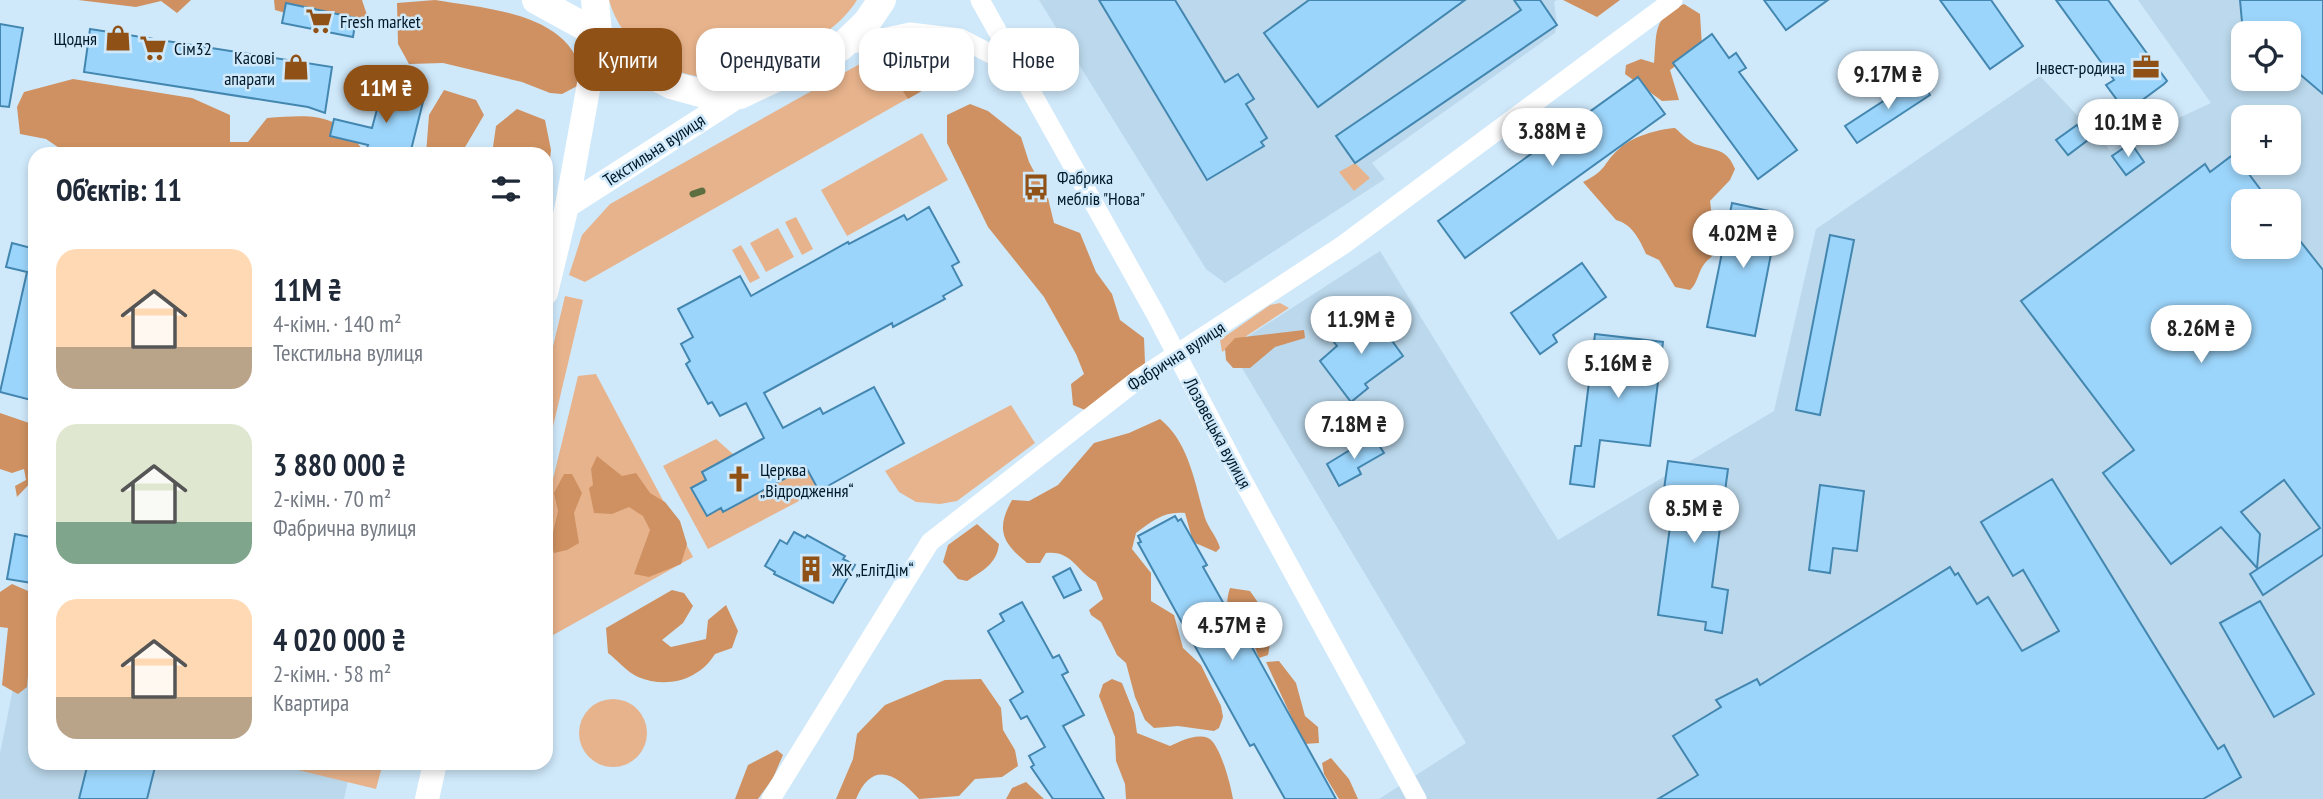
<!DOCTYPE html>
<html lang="uk">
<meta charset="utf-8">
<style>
:root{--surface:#fff;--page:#f6f6f7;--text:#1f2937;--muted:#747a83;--accent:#905117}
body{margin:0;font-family:"PT Sans Narrow",sans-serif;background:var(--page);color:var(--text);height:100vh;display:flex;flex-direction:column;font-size:26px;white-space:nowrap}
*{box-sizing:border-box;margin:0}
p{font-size:23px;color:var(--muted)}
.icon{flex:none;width:38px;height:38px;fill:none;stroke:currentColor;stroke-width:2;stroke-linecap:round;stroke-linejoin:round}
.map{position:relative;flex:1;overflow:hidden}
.drawer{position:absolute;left:28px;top:147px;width:525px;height:623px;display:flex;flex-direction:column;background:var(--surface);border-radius:21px;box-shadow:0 4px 10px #0003}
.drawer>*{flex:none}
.guide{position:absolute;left:574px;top:28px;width:665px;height:63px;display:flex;gap:14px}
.fabs{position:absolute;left:2231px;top:21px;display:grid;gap:14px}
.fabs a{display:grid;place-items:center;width:70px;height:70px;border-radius:14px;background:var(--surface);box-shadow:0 4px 10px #0003;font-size:35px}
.price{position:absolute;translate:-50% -60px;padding:0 16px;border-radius:24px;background:#fff;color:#222;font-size:23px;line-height:46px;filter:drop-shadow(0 2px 4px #0008)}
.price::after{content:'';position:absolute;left:50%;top:42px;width:21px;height:16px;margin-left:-10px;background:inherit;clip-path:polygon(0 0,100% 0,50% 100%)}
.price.active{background:var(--accent);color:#fff}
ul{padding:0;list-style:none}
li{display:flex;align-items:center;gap:21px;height:175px;padding:0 28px}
li span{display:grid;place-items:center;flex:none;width:196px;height:140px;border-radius:21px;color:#555}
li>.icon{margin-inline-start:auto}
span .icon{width:84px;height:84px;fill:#fffc;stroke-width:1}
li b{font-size:30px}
h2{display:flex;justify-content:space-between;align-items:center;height:84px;padding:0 28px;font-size:30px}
.chip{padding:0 24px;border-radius:21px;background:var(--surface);box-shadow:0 4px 10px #0003;font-size:24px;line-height:63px}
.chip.active{background:var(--accent);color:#fff}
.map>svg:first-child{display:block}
.built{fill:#bbd8ec;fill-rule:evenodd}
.green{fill:#e7b38c}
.forest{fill:#cf9161}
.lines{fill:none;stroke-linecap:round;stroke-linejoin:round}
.stream{stroke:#5d6e40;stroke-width:7}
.building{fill:#9cd5fb;stroke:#4387b1;stroke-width:2}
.minor{stroke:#fff;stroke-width:19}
.tertiary{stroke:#fff;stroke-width:24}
.secondary{stroke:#fff;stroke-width:28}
.labels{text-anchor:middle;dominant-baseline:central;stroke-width:5;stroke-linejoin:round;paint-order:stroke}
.poi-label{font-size:18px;fill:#001929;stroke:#cfe9fb;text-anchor:start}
.street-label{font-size:18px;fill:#001929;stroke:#cfe9fb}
</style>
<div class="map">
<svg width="2323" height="799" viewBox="0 0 2323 799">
<rect width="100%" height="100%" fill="#cfe9fb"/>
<g class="built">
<path d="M 1039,0 L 1557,0 L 1554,2 L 1557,25 L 1555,33 L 1372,163 L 1385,179 L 1225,283 L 1206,269 Z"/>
<path d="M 2138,0 L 2323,0 L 2323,799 L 1379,799 L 1466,743 L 1230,348 L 1380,251 L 1558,540 L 1774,411 L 1816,229 L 2040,76 L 2110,150 L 2211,103 ZM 2244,33 L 2289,33 L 2289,79 L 2244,79 ZM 2244,117 L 2289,117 L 2289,163 L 2244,163 ZM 2244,201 L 2289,201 L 2289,247 L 2244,247 Z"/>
<path d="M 35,580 L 35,763 L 352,763 L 344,799 L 0,799 L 0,753 Z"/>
</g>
<g class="green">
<path d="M 609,0 L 857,0 C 841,26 813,42 786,55 C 768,64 751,73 731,76 C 679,85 623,52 609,0 Z"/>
<path d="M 918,44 L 957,52 L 970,63 L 585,282 L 569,275 L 582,235 L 610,204 L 858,65 L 883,52 Z"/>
<path d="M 922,133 L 948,180 L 847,236 L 821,190 Z"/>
<path d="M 1355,163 L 1370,178 L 1354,191 L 1339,172 Z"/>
<path d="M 796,217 L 813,249 L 802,255 L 785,222 Z"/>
<path d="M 778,228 L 794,257 L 766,272 L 750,243 Z"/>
<path d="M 741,245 L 760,278 L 750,283 L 732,250 Z"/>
<path d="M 565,296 L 583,300 L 546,456 L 546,376 Z"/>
<path d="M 1280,303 L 1289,308 L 1222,352 L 1220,340 L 1270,305 Z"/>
<path d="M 596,374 L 693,557 L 546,639 L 546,508 L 578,376 Z"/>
<path d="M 1011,405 L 1035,443 L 957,501 L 940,504 L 916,502 L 899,492 L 885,471 Z"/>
<path d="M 716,439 L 734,455 L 702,473 L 723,512 L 841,448 L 854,472 L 708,549 L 663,466 Z"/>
<circle cx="613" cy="733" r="34"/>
<path d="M 269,763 L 383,763 L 376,789 Z"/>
</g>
<g class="forest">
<path d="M 78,0 L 191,0 L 177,13 L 161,1 L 136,7 Z"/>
<path d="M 274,0 L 362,0 L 367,15 L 356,27 L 330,26 L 275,10 Z"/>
<path d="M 435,0 C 488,9 578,13 583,83 L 562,94 L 550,93 L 522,82 L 443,63 L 409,64 L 398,44 L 397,3 Z"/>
<path d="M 1563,0 L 1620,0 L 1597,17 Z"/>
<path d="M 1684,4 L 1700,14 L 1702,47 L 1670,70 L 1679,100 L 1662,101 L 1625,74 L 1626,65 L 1641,59 L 1654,63 C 1657,33 1652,17 1684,4 Z"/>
<path d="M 918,44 L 946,44 L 970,63 L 908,99 L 879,54 Z"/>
<path d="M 73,79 L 192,98 L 230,115 L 230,142 L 248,142 L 267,118 C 312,115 339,111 365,154 L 68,154 L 46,139 L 20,134 L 17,107 L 24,92 Z"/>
<path d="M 444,90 L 476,100 L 484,115 L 461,154 L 426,154 L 429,115 Z"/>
<path d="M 970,104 L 988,111 L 1021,137 L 1029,162 L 1048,198 L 1054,223 L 1080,233 L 1096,272 L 1112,294 L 1120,320 L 1144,338 L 1145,363 L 1092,413 L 1073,405 L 1071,384 L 1084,374 L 1076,354 L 1044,297 L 988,227 L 947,143 L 947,115 Z"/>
<path d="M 517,109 L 545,120 L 551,150 L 546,192 L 546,154 L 492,154 L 496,126 Z"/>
<path d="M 1675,128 C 1682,134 1690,143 1698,145 C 1717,151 1727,149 1735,169 L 1730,180 L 1710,201 L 1716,248 C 1714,257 1710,257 1705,263 C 1698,271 1698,283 1690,290 L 1675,287 L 1659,260 L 1646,254 C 1640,240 1632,224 1616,220 L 1583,182 C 1609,169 1601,165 1619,149 C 1631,137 1658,129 1675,128 Z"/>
<path d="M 1304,330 L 1305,338 L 1275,347 L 1250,368 L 1233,368 L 1226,360 L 1225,349 L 1235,338 Z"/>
<path d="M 0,413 L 35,425 L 35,478 L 17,497 L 15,486 L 26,480 L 24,469 L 12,473 L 0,469 Z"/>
<path d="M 1160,419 C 1189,442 1195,484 1205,518 C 1209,529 1217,537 1220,548 L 1216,552 L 1193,542 L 1185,513 C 1164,511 1152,521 1136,533 L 1132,549 L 1151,573 L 1151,601 L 1174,615 L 1183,648 L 1201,665 L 1221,706 L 1223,717 L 1219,728 L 1214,731 L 1178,726 L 1154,728 L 1145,720 L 1135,697 L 1126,663 L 1117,655 L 1101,622 L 1091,615 L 1089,610 L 1103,599 L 1096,582 C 1076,571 1072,550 1046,553 L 1040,563 L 1027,563 C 1003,543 995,530 1012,500 L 1029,501 L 1058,485 L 1094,443 L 1129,433 Z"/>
<path d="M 597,456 L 622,476 L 636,473 L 650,493 L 665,502 L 680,521 L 687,544 L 681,564 L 649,577 L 634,574 L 650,530 L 643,516 L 629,507 L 612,514 L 594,513 L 589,488 L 593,485 L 591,469 Z"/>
<path d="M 564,474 L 572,474 L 582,493 L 574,513 L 579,543 L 567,550 L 554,553 L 551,541 L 558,511 L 554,493 Z"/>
<path d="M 977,524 L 999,544 C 997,564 982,571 967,581 L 958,579 L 943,562 L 948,545 Z"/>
<path d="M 12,584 L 35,594 L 27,687 L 18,694 L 2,685 L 8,628 L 0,627 L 0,592 Z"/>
<path d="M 1230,588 L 1250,591 C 1266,613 1274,628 1268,655 L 1259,658 C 1256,651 1254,643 1250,637 C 1240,619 1220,618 1230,588 Z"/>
<path d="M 672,590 L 684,593 L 693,606 L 683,623 L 662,640 L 671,647 L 706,639 L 708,620 L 726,605 L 738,631 L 732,648 L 715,654 C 699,680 667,689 638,677 C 627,672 617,660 608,653 L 606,628 Z"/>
<path d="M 1279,661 L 1296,683 L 1305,716 L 1318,727 L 1319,743 L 1304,744 L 1266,662 Z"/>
<path d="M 981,679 L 1001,708 L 1003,730 L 1015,750 L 1018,766 L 1002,777 L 975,779 L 959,796 L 919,799 C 896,773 872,760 856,799 L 836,799 L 853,759 L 857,734 L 885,705 L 945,680 Z"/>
<path d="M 1112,679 L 1122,683 L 1134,713 L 1137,733 L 1170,746 C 1181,741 1196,733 1208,738 C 1220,743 1231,786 1233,799 L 1126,799 L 1125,784 L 1116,761 L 1115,737 L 1099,696 L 1103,684 Z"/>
<path d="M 777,750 L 783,755 L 773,778 L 758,799 L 735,799 L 748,765 Z"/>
<path d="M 1331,758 L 1349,779 L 1358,799 L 1339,799 L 1324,774 L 1322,763 Z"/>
<path d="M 1026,782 L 1044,799 L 1006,799 L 1012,788 Z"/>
</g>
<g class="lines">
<path class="stream" d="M 693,194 L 702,191"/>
</g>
<g class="building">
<path d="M 1099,0 L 1175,0 L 1225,82 L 1238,74 L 1254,99 L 1246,104 L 1267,138 L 1261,142 L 1264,146 L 1207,180 Z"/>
<path d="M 1309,0 L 1465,0 L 1318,107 L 1264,33 Z"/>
<path d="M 1514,0 L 1540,0 L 1557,25 L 1355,163 L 1336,136 L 1521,10 Z"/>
<path d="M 1764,0 L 1828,0 L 1786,30 Z"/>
<path d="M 1940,0 L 1991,0 L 2023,46 L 1990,69 Z"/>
<path d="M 2056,0 L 2108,0 L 2167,81 L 2164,84 L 2126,112 L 2106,85 L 2114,80 Z"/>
<path d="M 2240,0 L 2323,0 L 2323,94 L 2289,65 L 2289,33 L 2243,33 Z"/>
<path d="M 286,3 L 356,18 L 353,37 L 282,23 Z"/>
<path d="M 0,24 L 23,28 L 9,107 L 0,106 Z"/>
<path d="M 90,29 L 332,67 L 325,113 L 308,107 L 84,72 Z"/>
<path d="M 1712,34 L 1729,58 L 1736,53 L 1746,68 L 1739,72 L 1797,150 L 1758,179 L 1673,63 Z"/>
<path d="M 1638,77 L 1665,114 L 1465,258 L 1438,221 Z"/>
<path d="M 1919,78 L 1930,95 L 1857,143 L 1845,126 Z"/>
<path d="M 383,87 L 424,98 L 410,154 L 365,154 L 368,145 L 330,136 L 334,119 L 372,128 Z"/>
<path d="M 2077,125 L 2088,140 L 2068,155 L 2056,140 Z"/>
<path d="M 2131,143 L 2144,162 L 2126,175 L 2112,156 Z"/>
<path d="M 2234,154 L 2269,201 L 2244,201 L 2244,247 L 2289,247 L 2289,227 L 2323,270 L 2323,555 L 2263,595 L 2250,574 L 2320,528 L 2284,480 L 2241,512 L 2260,534 L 2257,568 L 2221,527 L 2171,564 L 2103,473 L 2134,450 L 2021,301 L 2205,164 L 2210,172 Z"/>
<path d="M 1732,203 L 1779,213 L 1755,336 L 1707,327 Z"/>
<path d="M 929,207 L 959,262 L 952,266 L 962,285 L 943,296 L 945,299 L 893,327 L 892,323 L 764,393 L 783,428 L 820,408 L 823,414 L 874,387 L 904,443 L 819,491 L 806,467 L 723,512 L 721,508 L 707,516 L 691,488 L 706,480 L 702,472 L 764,438 L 746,403 L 720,416 L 712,402 L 708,404 L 686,364 L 690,361 L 681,344 L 693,337 L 678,309 L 740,276 L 751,296 L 848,242 L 849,244 L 904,215 L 907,220 Z"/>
<path d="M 1830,235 L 1854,240 L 1820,415 L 1796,410 Z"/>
<path d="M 12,243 L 35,249 L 35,401 L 0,392 L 27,272 L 6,267 Z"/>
<path d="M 1582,263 L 1606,297 L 1553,335 L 1557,342 L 1540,354 L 1511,313 Z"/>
<path d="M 1372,313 L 1403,356 L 1365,384 L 1368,388 L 1351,402 L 1320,361 L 1337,346 L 1333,341 Z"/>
<path d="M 1595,334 L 1663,342 L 1650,446 L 1600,440 L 1594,487 L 1570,484 L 1575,446 L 1581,446 Z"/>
<path d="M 1373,436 L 1384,453 L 1358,468 L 1361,474 L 1339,486 L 1327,464 Z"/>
<path d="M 1668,461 L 1728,469 L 1712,587 L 1728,590 L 1722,633 L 1705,630 L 1706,622 L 1658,615 L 1675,490 L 1664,489 Z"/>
<path d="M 2052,479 L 2218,749 L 2224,745 L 2241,777 L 2203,799 L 1658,799 L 1698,775 L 1673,736 L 1721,707 L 1716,700 L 1757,679 L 1760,685 L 1950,567 L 1955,575 L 1958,573 L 1977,604 L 1988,597 L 2022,651 L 2059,631 L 2023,570 L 2013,576 L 1981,522 Z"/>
<path d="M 1820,485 L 1864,491 L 1857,551 L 1833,548 L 1830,573 L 1809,570 Z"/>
<path d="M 1175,516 L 1178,521 L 1181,519 L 1207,565 L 1203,567 L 1229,613 L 1232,611 L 1336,799 L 1285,799 L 1254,744 L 1250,746 L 1138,543 L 1141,542 L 1138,536 Z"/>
<path d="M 794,532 L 805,538 L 807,535 L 845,556 L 843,559 L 855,565 L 833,603 L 774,574 L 775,572 L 765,566 L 780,540 L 787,544 Z"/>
<path d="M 15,534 L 35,538 L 32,583 L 7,579 Z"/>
<path d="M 1070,568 L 1081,590 L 1064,598 L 1053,577 Z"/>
<path d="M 2260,601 L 2314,694 L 2274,717 L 2220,623 Z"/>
<path d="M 1022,602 L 1053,658 L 1059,655 L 1068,672 L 1062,675 L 1084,715 L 1063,726 L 1104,799 L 1053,799 L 1031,767 L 1034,765 L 1029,756 L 1045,747 L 1027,716 L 1021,719 L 1010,700 L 1023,692 L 988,631 L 1004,621 L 1000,614 Z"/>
<path d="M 88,763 L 156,763 L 147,799 L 79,799 Z"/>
</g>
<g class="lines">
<g class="minor">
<path d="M 980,0 L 1155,313 L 1243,481 L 1417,799"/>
<path d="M 843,46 L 910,32 L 960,38 L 1018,68"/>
<path d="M 771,799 L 930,542 L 1140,378 L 1343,245 L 1673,0"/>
</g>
<g class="tertiary">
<path d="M 567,206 L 740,95"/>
<path d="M 546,293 L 567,206 L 598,34"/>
<path d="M 427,799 L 435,763"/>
</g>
<g class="secondary">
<path d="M 536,0 L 598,34 L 639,68 L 671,85 L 704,94 L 740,95 L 841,47 L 867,22 L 882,0"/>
<path d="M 595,0 L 598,34"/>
</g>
</g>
<defs>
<g id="supermarket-bare" transform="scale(2.1)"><path d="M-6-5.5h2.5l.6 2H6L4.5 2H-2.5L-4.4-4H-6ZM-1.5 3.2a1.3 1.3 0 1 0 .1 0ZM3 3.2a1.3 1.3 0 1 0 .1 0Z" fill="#905117" stroke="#cfe9fb" stroke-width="2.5" paint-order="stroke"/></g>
<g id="shop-bare" transform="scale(2.1)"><path d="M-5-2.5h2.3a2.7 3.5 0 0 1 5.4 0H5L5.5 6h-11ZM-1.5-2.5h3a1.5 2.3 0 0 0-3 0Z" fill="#905117" stroke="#cfe9fb" stroke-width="2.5" paint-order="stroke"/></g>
<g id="office-bare" transform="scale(2.1)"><path d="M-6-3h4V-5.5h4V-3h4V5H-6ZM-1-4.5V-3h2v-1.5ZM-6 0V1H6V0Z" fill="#905117" stroke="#cfe9fb" stroke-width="2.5" paint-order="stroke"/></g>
<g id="bus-bare" transform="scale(2.1)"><path d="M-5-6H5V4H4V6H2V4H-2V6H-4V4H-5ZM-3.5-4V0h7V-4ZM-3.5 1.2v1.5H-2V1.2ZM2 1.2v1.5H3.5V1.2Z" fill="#905117" stroke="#cfe9fb" stroke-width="2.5" paint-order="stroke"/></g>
<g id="church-bare" transform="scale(2.1)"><path d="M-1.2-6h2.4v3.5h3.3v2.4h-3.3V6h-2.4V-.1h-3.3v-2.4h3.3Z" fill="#905117" stroke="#cfe9fb" stroke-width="2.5" paint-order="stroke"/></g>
<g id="building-bare" transform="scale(2.1)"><path d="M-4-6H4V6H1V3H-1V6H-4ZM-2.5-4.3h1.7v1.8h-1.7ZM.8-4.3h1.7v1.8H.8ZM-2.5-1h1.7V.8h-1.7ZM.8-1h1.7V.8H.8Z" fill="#905117" stroke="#cfe9fb" stroke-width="2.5" paint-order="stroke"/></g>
</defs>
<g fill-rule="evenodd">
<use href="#supermarket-bare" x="319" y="21"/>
<use href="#shop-bare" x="118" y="38"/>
<use href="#supermarket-bare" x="153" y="48"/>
<use href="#shop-bare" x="296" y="67"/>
<use href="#office-bare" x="2146" y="67"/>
<use href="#bus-bare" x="1036" y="187"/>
<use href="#church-bare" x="739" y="479"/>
<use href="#building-bare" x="811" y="569"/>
</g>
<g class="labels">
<g class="poi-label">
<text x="340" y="21">Fresh market</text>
<text x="97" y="38" text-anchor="end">Щодня</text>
<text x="174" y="48">Сім32</text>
<text x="275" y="57" text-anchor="end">Касові<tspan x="275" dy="21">апарати</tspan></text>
<text x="2125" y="67" text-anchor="end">Інвест-родина</text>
<text x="1057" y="177">Фабрика<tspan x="1057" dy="21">меблів "Нова"</tspan></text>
<text x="760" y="469">Церква<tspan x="760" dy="21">„Відродження“</tspan></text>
<text x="832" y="569">ЖК „ЕлітДім“</text>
</g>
<g class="street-label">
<text transform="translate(654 150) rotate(-33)">Текстильна вулиця</text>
<text transform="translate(1176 356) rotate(-33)">Фабрична вулиця</text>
<text transform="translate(1218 433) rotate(62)">Лозовецька вулиця</text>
</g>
</g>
</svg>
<div class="fabs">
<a><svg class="icon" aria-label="locate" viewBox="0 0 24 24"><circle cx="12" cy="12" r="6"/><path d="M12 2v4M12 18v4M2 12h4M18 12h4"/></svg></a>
<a>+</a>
<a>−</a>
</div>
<b class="price" style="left:1888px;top:111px">9.17M ₴</b>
<b class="price active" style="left:386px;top:125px">11M ₴</b>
<b class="price" style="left:2128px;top:159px">10.1M ₴</b>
<b class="price" style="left:1552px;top:168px">3.88M ₴</b>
<b class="price" style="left:1743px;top:270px">4.02M ₴</b>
<b class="price" style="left:1361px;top:356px">11.9M ₴</b>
<b class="price" style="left:2201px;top:365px">8.26M ₴</b>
<b class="price" style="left:1618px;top:400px">5.16M ₴</b>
<b class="price" style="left:1354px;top:461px">7.18M ₴</b>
<b class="price" style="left:1694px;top:545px">8.5M ₴</b>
<b class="price" style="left:1232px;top:662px">4.57M ₴</b>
<div class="guide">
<a class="chip active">Купити</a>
<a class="chip">Орендувати</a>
<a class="chip">Фільтри</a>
<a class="chip">Нове</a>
</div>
<section class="drawer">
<h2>Об’єктів: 11<svg class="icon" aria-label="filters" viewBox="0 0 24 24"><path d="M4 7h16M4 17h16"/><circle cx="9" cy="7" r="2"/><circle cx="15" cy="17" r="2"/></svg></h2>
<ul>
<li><span style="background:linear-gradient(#ffd9b3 70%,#b9a48a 0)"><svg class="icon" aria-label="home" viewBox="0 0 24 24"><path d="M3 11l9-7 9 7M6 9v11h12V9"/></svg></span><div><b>11M ₴</b><p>4-кімн. · 140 m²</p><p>Текстильна вулиця</p></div></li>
<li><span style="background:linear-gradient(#dfe7d0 70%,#7fa58c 0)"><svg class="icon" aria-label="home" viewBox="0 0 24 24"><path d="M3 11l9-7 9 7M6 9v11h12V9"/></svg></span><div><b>3 880 000 ₴</b><p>2-кімн. · 70 m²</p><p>Фабрична вулиця</p></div></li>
<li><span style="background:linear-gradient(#ffd9b3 70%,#b9a48a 0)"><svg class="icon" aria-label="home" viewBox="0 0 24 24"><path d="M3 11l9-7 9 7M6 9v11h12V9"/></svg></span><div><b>4 020 000 ₴</b><p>2-кімн. · 58 m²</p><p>Квартира</p></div></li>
</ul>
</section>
</div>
